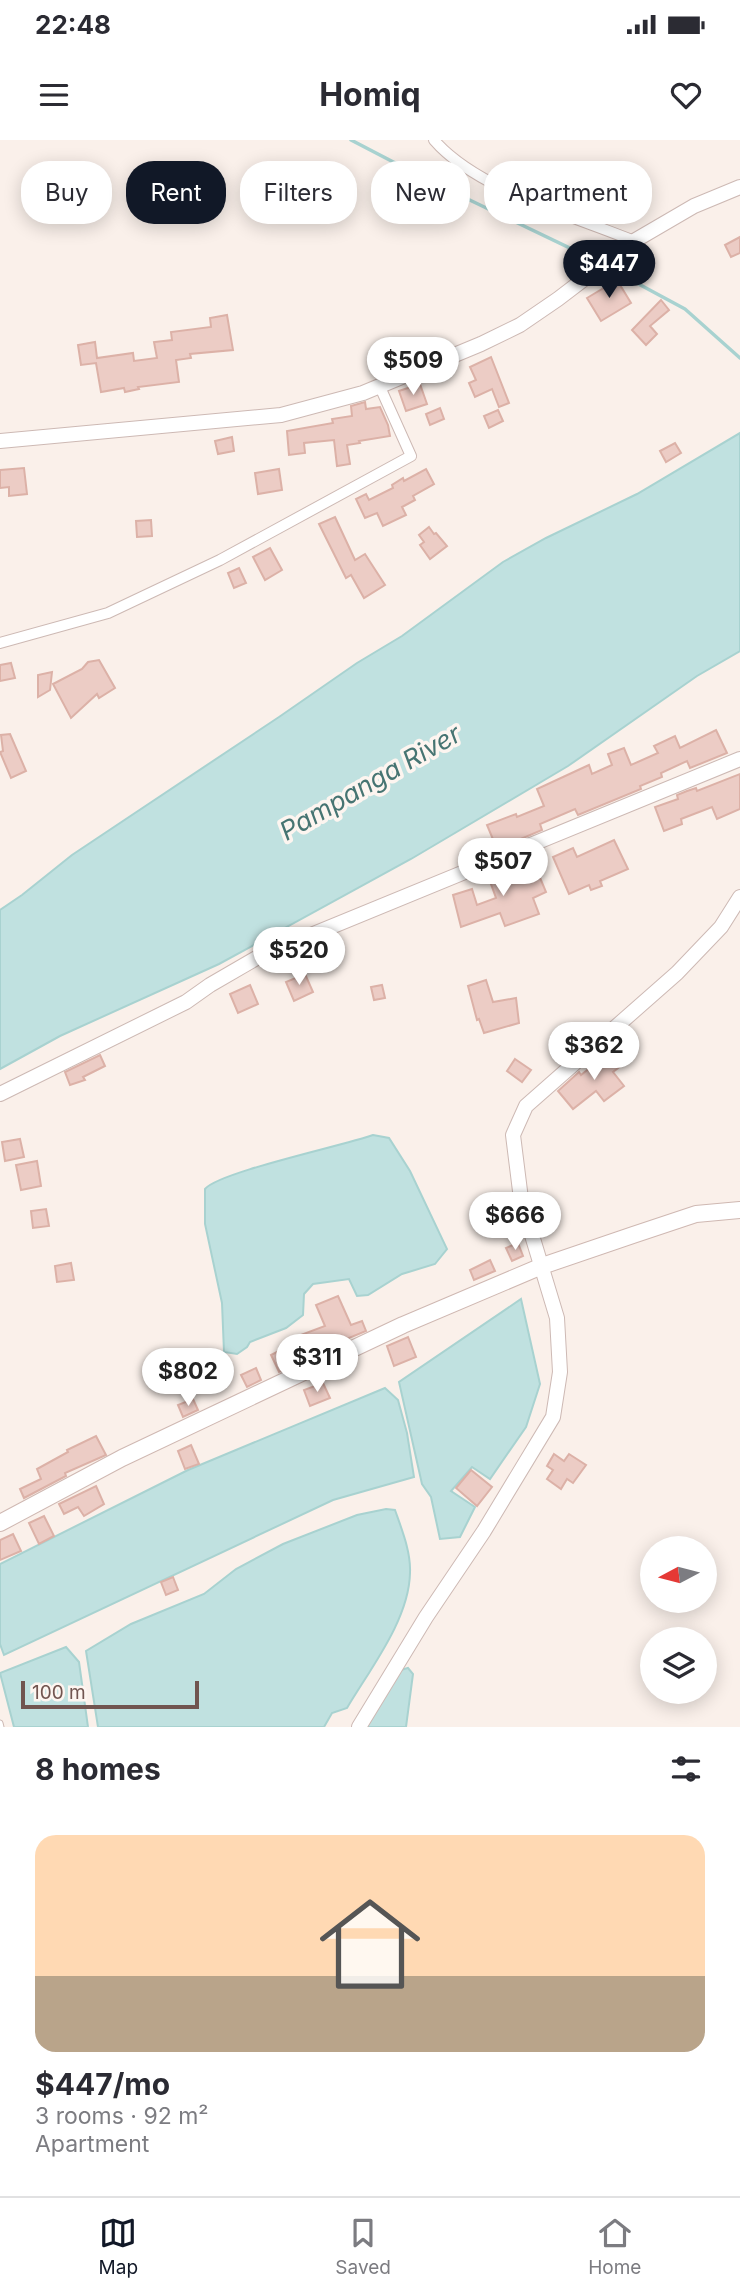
<!DOCTYPE html>
<meta charset="utf-8">
<style>
:root{--surface:#fff;--page:#f2f2f3;--text:#2b2b33;--muted:#7c7c81;--line:#e1e1e2;--accent:#111827}
body{margin:0;font-family:Inter,sans-serif;background:var(--page);color:var(--text);height:100vh;display:flex;flex-direction:column;font-size:26px;white-space:nowrap}
*{box-sizing:border-box;margin:0}
p{font-size:23px;color:var(--muted)}
.icon{flex:none;width:38px;height:38px;fill:none;stroke:currentColor;stroke-width:2;stroke-linecap:round;stroke-linejoin:round}
.map{position:relative;height:1587px;overflow:hidden}
.panel{display:flex;flex-direction:column;background:var(--surface);flex:1}
.panel>*{flex:none}
.top-card{position:absolute;left:21px;top:21px;width:698px;height:63px;display:flex;gap:14px}
.needle{width:46px;rotate:263deg}
.controls{position:absolute;left:640px;top:1396px;display:grid;gap:14px}
.controls a{display:grid;place-items:center;width:77px;height:77px;border-radius:50%;background:var(--surface);box-shadow:0 4px 18px #0003;font-size:35px}
.scale{position:absolute;left:21px;bottom:18px;width:178px;box-sizing:border-box;padding-left:7px;border:4px solid #715550;border-top:0;font-size:19px;line-height:24px;white-space:nowrap;color:#715550;-webkit-text-stroke:5px #fdf5f0;paint-order:stroke}
.price{position:absolute;translate:-50% -60px;padding:0 16px;border-radius:24px;background:#fff;color:#222;font-size:23px;line-height:46px;filter:drop-shadow(0 2px 4px #0008)}
.price::after{content:'';position:absolute;left:50%;top:42px;width:21px;height:16px;margin-left:-10px;background:inherit;clip-path:polygon(0 0,100% 0,50% 100%)}
.price.on{background:var(--accent);color:#fff}
ul{padding:0;list-style:none}
li{display:grid;align-content:center;gap:14px;height:371px;padding:0 35px}
li+li{border-top:2px solid var(--line)}
li span{display:grid;place-items:center;height:217px;border-radius:21px;color:#555}
li>.icon{margin-inline-start:auto}
span .icon{width:126px;height:126px;fill:#fffc;stroke-width:1}
li b{font-size:30px}
h2{display:flex;justify-content:space-between;align-items:center;height:84px;padding:0 35px;font-size:30px}
.chip{padding:0 24px;border-radius:28px;background:var(--surface);box-shadow:0 4px 18px #0003;font-size:24px;line-height:63px}
.chip.on{background:var(--accent);color:#fff}
.status{display:flex;justify-content:space-between;align-items:center;height:49px;padding:0 35px;background:var(--surface);direction:ltr}
.status svg{height:19px;fill:currentColor}
header{display:flex;justify-content:space-between;align-items:center;height:91px;padding:0 35px;background:var(--surface);font-size:32px;font-weight:700}
.menu{display:flex;justify-content:space-around;align-items:center;height:98px;border-top:2px solid var(--line);background:var(--surface);font-size:19px;color:var(--muted)}
.menu a{display:grid;justify-items:center;gap:4px}
.menu .on{color:var(--accent)}
.map>svg:first-child{display:block}
.water{fill:#c0e1e0;stroke:#a8d2d0;stroke-width:2}
.lines{fill:none;stroke-linecap:round;stroke-linejoin:round}
.stream{stroke:#a8d2d0;stroke-width:3.5}
.building{fill:#ecccc5;stroke:#dcb1a7;stroke-width:2}
.service-casing{stroke:#cdb9b4;stroke-width:7}
.minor-casing{stroke:#cdb9b4;stroke-width:12}
.tertiary-casing{stroke:#cdb9b4;stroke-width:16}
.secondary-casing{stroke:#cfb8b2;stroke-width:18}
.service{stroke:#fff;stroke-width:5}
.minor{stroke:#fff;stroke-width:10}
.tertiary{stroke:#fff;stroke-width:14}
.secondary{stroke:#fff;stroke-width:16}
.labels{text-anchor:middle;dominant-baseline:central;stroke-width:7;stroke-linejoin:round;paint-order:stroke}
.water-label{font-size:26px;font-style:italic;fill:#467472;stroke:#fdf5f0}
</style>
<div class="status"><b>22:48</b><svg viewBox="0 0 49 12"><path d="M0 12V9h3v3zM5 12V6h3v6zM10 12V3h3v9zM15 12V0h3v12zM26 1h20v11H26zM47 4h2v5h-2z"/></svg></div>
<header><svg class="icon" aria-label="menu" viewBox="0 0 24 24"><path d="M4 6h16M4 12h16M4 18h16"/></svg>Homiq<svg class="icon" aria-label="heart" viewBox="0 0 24 24"><path d="M12 20l-8-8c-3-5 5-10 8-4 3-6 11-1 8 4z"/></svg></header>
<div class="map">
<svg width="740" height="1587" viewBox="0 0 740 1587">
<rect width="100%" height="100%" fill="#faf0ea"/>
<g class="water">
<path d="M 740,293 L 740,511 L 697,536 L 568,626 L 411,719 L 219,824 L 60,896 L 0,929 L 0,770 L 22,755 L 72,715 L 279,577 L 357,523 L 402,496 L 503,422 L 546,398 L 637,354 Z"/>
<path d="M 373,995 L 389,998 L 410,1031 L 447,1109 L 435,1124 L 402,1134 L 368,1155 L 357,1156 L 349,1139 L 313,1144 L 304,1154 L 303,1175 L 286,1188 L 250,1202 L 247,1207 L 237,1214 L 224,1212 L 222,1163 L 205,1084 L 205,1049 C 219,1032 342,1006 373,995 Z"/>
<path d="M 521,1159 L 540,1244 L 526,1287 L 490,1339 L 472,1327 L 451,1351 L 475,1367 L 460,1397 L 440,1399 L 431,1357 L 422,1344 L 399,1242 Z"/>
<path d="M 385,1248 L 398,1260 L 407,1293 L 414,1337 L 333,1360 L 4,1515 L 0,1504 L 0,1424 L 188,1330 Z"/>
<path d="M 386,1369 L 395,1370 C 402,1390 411,1412 410,1433 C 409,1480 370,1529 347,1568 L 332,1573 L 324,1587 L 98,1587 L 86,1511 L 131,1484 L 204,1454 L 236,1429 L 283,1404 L 357,1375 Z"/>
<path d="M 66,1507 L 79,1522 L 88,1587 L 14,1587 L 0,1533 Z"/>
<path d="M 408,1528 L 413,1534 L 406,1587 L 364,1587 L 397,1531 Z"/>
</g>
<g class="lines">
<g class="stream">
<path d="M 351,0 L 426,39 L 601,123"/>
<path d="M 607,127 L 685,169 L 740,218"/>
</g>
</g>
<g class="building">
<path d="M 740,97 L 740,113 L 731,117 L 725,105 Z"/>
<path d="M 617,140 L 631,163 L 601,181 L 587,158 Z"/>
<path d="M 661,160 L 669,170 L 650,186 L 657,194 L 646,205 L 632,190 Z"/>
<path d="M 227,175 L 233,210 L 190,214 L 191,218 L 176,220 L 179,242 L 138,247 L 139,249 L 125,252 L 124,248 L 101,252 L 96,223 L 81,225 L 78,205 L 95,202 L 97,218 L 133,213 L 134,221 L 157,218 L 154,202 L 172,200 L 171,192 L 211,187 L 210,178 Z"/>
<path d="M 491,217 L 509,263 L 499,267 L 492,249 L 475,257 L 469,243 L 476,240 L 470,227 Z"/>
<path d="M 420,244 L 427,264 L 406,271 L 399,251 Z"/>
<path d="M 365,262 L 366,269 L 380,267 L 388,285 L 390,296 L 359,301 L 360,303 L 347,305 L 350,324 L 337,326 L 334,300 L 304,303 L 305,313 L 289,315 L 287,291 L 333,283 L 332,279 L 352,276 L 351,266 Z"/>
<path d="M 440,268 L 444,279 L 430,285 L 426,274 Z"/>
<path d="M 498,270 L 503,281 L 489,288 L 484,276 Z"/>
<path d="M 232,297 L 234,311 L 218,314 L 215,301 Z"/>
<path d="M 675,303 L 681,313 L 666,322 L 660,311 Z"/>
<path d="M 24,328 L 27,354 L 9,356 L 9,347 L 0,348 L 0,330 Z"/>
<path d="M 279,329 L 282,350 L 258,354 L 255,333 Z"/>
<path d="M 426,329 L 434,344 L 413,356 L 415,360 L 402,367 L 406,375 L 383,386 L 377,373 L 365,378 L 356,359 L 366,354 L 369,360 L 393,348 L 392,345 L 403,338 L 404,341 Z"/>
<path d="M 335,377 L 355,420 L 365,414 L 385,445 L 364,458 L 351,435 L 346,438 L 319,384 Z"/>
<path d="M 151,380 L 152,396 L 137,397 L 136,381 Z"/>
<path d="M 429,387 L 434,394 L 436,393 L 447,406 L 430,419 L 420,405 L 424,402 L 419,395 Z"/>
<path d="M 270,408 L 282,430 L 265,440 L 253,417 Z"/>
<path d="M 239,428 L 246,443 L 234,448 L 228,433 Z"/>
<path d="M 99,520 L 115,548 L 99,558 L 97,554 L 71,578 L 53,544 L 82,529 L 88,522 Z"/>
<path d="M 11,523 L 15,538 L 0,541 L 0,525 Z"/>
<path d="M 52,532 L 50,550 L 38,557 L 38,535 Z"/>
<path d="M 716,590 L 727,613 L 690,628 L 687,621 L 661,633 L 662,637 L 640,646 L 641,649 L 578,675 L 575,669 L 540,684 L 542,690 L 497,709 L 487,685 L 516,674 L 517,677 L 544,666 L 537,649 L 589,625 L 592,634 L 612,625 L 608,614 L 624,608 L 631,625 L 658,613 L 654,606 L 675,596 L 680,608 Z"/>
<path d="M 10,594 L 26,631 L 11,638 L 0,612 L 3,611 L 1,595 Z"/>
<path d="M 740,634 L 740,669 L 717,679 L 712,667 L 681,679 L 682,684 L 664,691 L 655,667 L 678,659 L 677,655 L 687,651 L 696,648 L 697,651 Z"/>
<path d="M 614,700 L 628,729 L 600,741 L 602,746 L 591,750 L 589,745 L 569,754 L 553,717 L 573,708 L 577,717 Z"/>
<path d="M 505,726 L 509,737 L 536,728 L 546,752 L 533,758 L 539,774 L 505,786 L 500,773 L 461,787 L 453,755 L 472,749 L 477,765 L 496,758 L 487,733 Z"/>
<path d="M 305,834 L 313,852 L 294,861 L 286,842 Z"/>
<path d="M 486,840 L 493,862 L 516,858 L 519,883 L 484,893 L 479,879 L 477,880 L 468,846 Z"/>
<path d="M 250,845 L 258,864 L 238,873 L 230,854 Z"/>
<path d="M 382,845 L 385,858 L 374,860 L 371,847 Z"/>
<path d="M 611,911 L 622,925 L 613,932 L 624,946 L 604,961 L 596,951 L 573,969 L 558,951 L 579,932 L 581,935 Z"/>
<path d="M 100,915 L 105,926 L 83,937 L 85,940 L 70,945 L 65,932 Z"/>
<path d="M 515,919 L 531,930 L 522,942 L 507,931 Z"/>
<path d="M 20,999 L 24,1017 L 5,1021 L 2,1002 Z"/>
<path d="M 37,1021 L 41,1046 L 21,1050 L 16,1025 Z"/>
<path d="M 46,1069 L 49,1086 L 33,1088 L 31,1071 Z"/>
<path d="M 518,1103 L 523,1116 L 512,1121 L 506,1108 Z"/>
<path d="M 490,1120 L 495,1131 L 474,1140 L 470,1130 Z"/>
<path d="M 71,1123 L 74,1140 L 57,1142 L 55,1126 Z"/>
<path d="M 338,1156 L 351,1185 L 362,1181 L 366,1191 L 327,1207 L 328,1209 L 279,1232 L 271,1215 L 287,1207 L 286,1204 L 299,1199 L 298,1196 L 325,1186 L 316,1165 Z"/>
<path d="M 408,1197 L 416,1217 L 394,1226 L 387,1206 Z"/>
<path d="M 256,1228 L 261,1240 L 247,1247 L 241,1235 Z"/>
<path d="M 323,1243 L 330,1258 L 310,1266 L 304,1250 Z"/>
<path d="M 193,1259 L 198,1270 L 183,1277 L 178,1265 Z"/>
<path d="M 96,1296 L 106,1315 L 65,1333 L 66,1336 L 24,1358 L 20,1349 L 41,1339 L 37,1329 L 68,1312 L 67,1310 Z"/>
<path d="M 191,1305 L 199,1324 L 185,1329 L 178,1311 Z"/>
<path d="M 554,1314 L 564,1321 L 569,1314 L 586,1325 L 573,1343 L 567,1339 L 561,1349 L 547,1339 L 553,1330 L 547,1326 Z"/>
<path d="M 471,1330 L 492,1347 L 477,1366 L 456,1348 Z"/>
<path d="M 96,1346 L 104,1364 L 84,1376 L 78,1367 L 64,1374 L 59,1364 Z"/>
<path d="M 44,1376 L 54,1396 L 39,1404 L 29,1383 Z"/>
<path d="M 13,1394 L 21,1411 L 0,1420 L 0,1400 Z"/>
<path d="M 173,1437 L 178,1450 L 166,1455 L 161,1442 Z"/>
</g>
<g class="lines">
<g class="service-casing">
<path id="service" d="M 0,1583 L 1,1587"/>
</g>
<g class="minor-casing">
<g id="minor">
<path d="M 434,0 C 477,50 574,76 634,101"/>
<path d="M 0,503 L 108,473 L 220,420 L 411,316 L 380,247"/>
</g>
</g>
<g class="tertiary-casing">
<g id="tertiary">
<path d="M 0,301 L 281,275 L 363,253 L 481,204 L 520,185 L 558,159 L 634,101 L 694,66 L 740,47"/>
<path d="M 0,954 L 186,862 L 210,845 L 260,816 L 740,619"/>
<path d="M 359,1587 L 426,1477 L 484,1391 L 553,1277 L 560,1232 L 557,1178 L 521,1059 L 513,995 L 526,966 L 677,833 L 721,787 L 740,757"/>
</g>
</g>
<g class="secondary-casing">
<path id="secondary" d="M 0,1383 L 122,1318 L 403,1185 L 542,1126 L 633,1095 L 696,1074 L 740,1070"/>
</g>
<use href="#service" class="service"/>
<use href="#minor" class="minor"/>
<use href="#tertiary" class="tertiary"/>
<use href="#secondary" class="secondary"/>
</g>
<g class="labels">
<g class="water-label">
<text transform="translate(370 642) rotate(-30)">Pampanga River</text>
</g>
</g>
</svg>
<div class="controls">
<a><svg class="needle" viewBox="-14 -14 28 28"><path d="M0-13l5 13h-10z" fill="#e53935"/><path d="M0 13l5-13h-10z" fill="#7c7c81"/></svg></a>
<a><svg class="icon" aria-label="layers" viewBox="0 0 24 24"><path d="M12 4l9 5-9 5-9-5zM3 14l9 5 9-5"/></svg></a>
</div>
<div class="scale">100 m</div>
<b class="price on" style="left:609px;top:160px">$447</b>
<b class="price" style="left:413px;top:257px">$509</b>
<b class="price" style="left:503px;top:758px">$507</b>
<b class="price" style="left:299px;top:847px">$520</b>
<b class="price" style="left:594px;top:942px">$362</b>
<b class="price" style="left:515px;top:1112px">$666</b>
<b class="price" style="left:317px;top:1254px">$311</b>
<b class="price" style="left:188px;top:1268px">$802</b>
<div class="top-card">
<a class="chip">Buy</a>
<a class="chip on">Rent</a>
<a class="chip">Filters</a>
<a class="chip">New</a>
<a class="chip">Apartment</a>
</div>
</div>
<section class="panel">
<h2>8 homes<svg class="icon" aria-label="filters" viewBox="0 0 24 24"><path d="M4 7h16M4 17h16"/><circle cx="9" cy="7" r="2"/><circle cx="15" cy="17" r="2"/></svg></h2>
<ul>
<li><span style="background:linear-gradient(#ffd9b3 65%,#b9a48a 0)"><svg class="icon" aria-label="home" viewBox="0 0 24 24"><path d="M3 11l9-7 9 7M6 9v11h12V9"/></svg></span><div><b>$447/mo</b><p>3 rooms · 92 m²</p><p>Apartment</p></div></li>
</ul>
</section>
<nav class="menu">
<a class="on"><svg class="icon" aria-label="map" viewBox="0 0 24 24"><path d="M3 6l6-2 6 2 6-2v14l-6 2-6-2-6 2zM9 4v14M15 6v14"/></svg>Map</a>
<a><svg class="icon" aria-label="saved" viewBox="0 0 24 24"><path d="M7 4h10v16l-5-4-5 4z"/></svg>Saved</a>
<a><svg class="icon" aria-label="home" viewBox="0 0 24 24"><path d="M3 11l9-7 9 7M6 9v11h12V9"/></svg>Home</a>
</nav>
